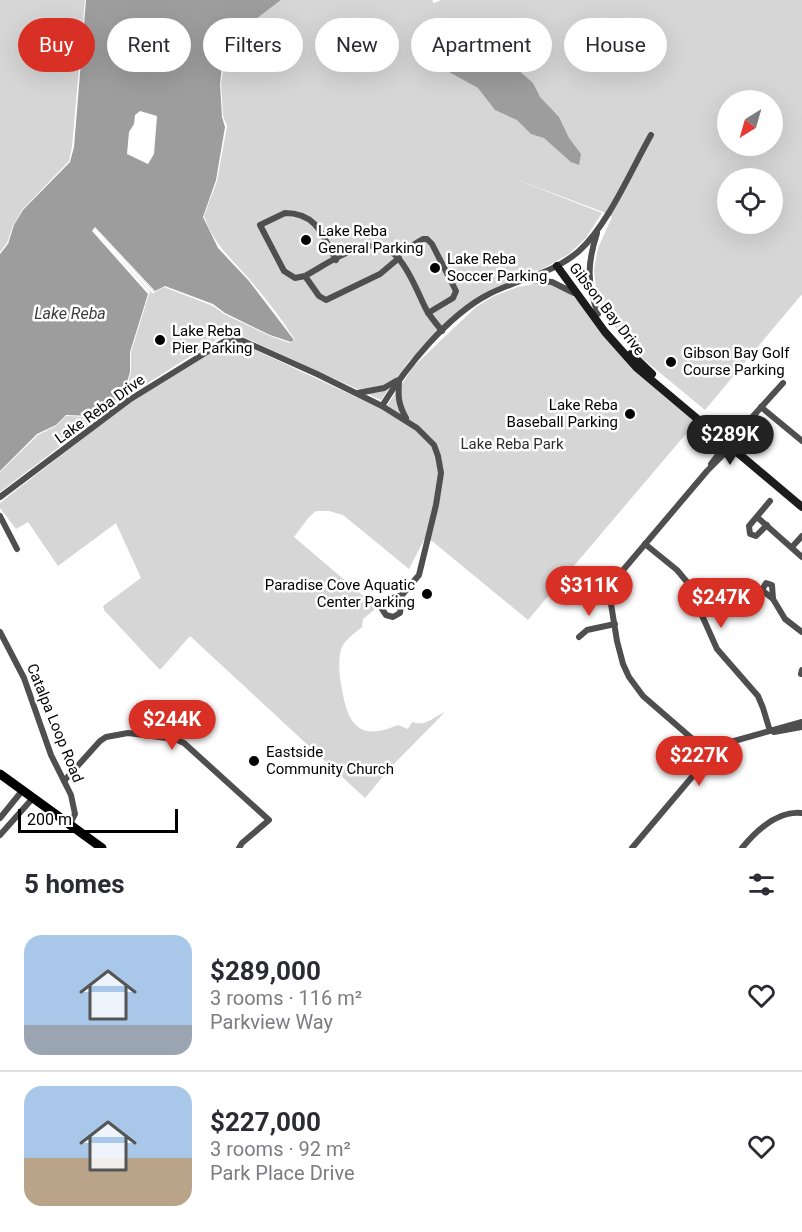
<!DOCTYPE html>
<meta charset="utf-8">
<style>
:root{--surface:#fff;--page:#f2f2f3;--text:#2b2b33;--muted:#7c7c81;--line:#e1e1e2;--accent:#d93025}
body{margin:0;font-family:Roboto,sans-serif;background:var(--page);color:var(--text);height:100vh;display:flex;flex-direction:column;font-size:22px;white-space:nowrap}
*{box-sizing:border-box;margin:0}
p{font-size:20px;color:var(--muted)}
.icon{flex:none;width:33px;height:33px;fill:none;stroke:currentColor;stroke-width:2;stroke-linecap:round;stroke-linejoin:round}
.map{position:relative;height:848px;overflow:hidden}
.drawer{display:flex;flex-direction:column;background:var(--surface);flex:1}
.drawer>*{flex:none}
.top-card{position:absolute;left:18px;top:18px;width:766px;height:54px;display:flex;gap:12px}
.needle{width:39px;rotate:217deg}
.fabs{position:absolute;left:717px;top:90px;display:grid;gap:12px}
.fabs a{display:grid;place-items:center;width:66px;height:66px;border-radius:50%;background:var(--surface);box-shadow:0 6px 24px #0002;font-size:30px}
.scale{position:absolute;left:18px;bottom:15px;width:160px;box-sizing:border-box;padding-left:6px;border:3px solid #000;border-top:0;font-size:16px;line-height:21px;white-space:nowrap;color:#000;-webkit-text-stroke:4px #fff;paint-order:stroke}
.price{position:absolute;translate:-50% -51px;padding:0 14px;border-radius:21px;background:var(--accent);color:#fff;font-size:20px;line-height:39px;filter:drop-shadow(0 2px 3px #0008)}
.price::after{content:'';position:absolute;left:50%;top:36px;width:18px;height:14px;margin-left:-9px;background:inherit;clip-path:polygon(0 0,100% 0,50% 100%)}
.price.selected{background:#222;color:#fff}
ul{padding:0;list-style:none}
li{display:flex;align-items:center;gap:18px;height:150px;padding:0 24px}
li+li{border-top:2px solid var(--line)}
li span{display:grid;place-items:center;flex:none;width:168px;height:120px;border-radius:18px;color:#555}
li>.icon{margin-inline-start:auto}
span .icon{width:72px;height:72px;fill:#fffc;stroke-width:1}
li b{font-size:26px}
h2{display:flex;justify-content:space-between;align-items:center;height:72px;padding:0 24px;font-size:26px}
.tag{padding:0 21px;border-radius:27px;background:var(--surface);box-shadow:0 6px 24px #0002;font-size:21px;line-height:54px}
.tag.selected{background:var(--accent);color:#fff}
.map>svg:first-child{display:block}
.green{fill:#d6d6d6;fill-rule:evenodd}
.water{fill:#9d9d9d;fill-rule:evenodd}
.pier{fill:#fff}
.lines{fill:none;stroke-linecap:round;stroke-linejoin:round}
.street{stroke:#4f4f4f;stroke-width:6}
.secondary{stroke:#1c1c1c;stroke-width:8}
.primary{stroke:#000;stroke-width:9}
.poi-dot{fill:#000;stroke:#fff;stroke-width:2}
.labels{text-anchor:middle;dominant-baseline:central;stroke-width:5;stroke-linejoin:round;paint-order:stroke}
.poi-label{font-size:15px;fill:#000;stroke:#fff;text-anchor:start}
.street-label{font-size:15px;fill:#000;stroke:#fff}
.park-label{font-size:15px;fill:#2d2d2d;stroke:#fff}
.water-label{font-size:16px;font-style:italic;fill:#3e3e3e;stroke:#fff}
</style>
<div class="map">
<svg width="802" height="848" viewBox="0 0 802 848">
<rect width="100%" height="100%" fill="#fff"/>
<g class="green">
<path d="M 0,0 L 85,0 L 72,147 L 69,161 L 22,210 L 13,226 L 7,243 L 0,252 Z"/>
<path d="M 281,0 L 432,0 L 434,3 L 441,0 L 802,0 L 802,294 L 705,410 L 642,358 L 622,336 L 602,311 L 596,290 L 594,269 L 598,248 L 612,217 L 603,212 L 510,177 L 602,213 L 586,238 L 569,254 L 544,268 L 487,291 L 464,307 L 409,361 L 381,400 L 241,336 L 228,335 L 219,338 L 121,400 L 0,492 L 0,472 L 38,435 L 56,426 L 66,416 L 93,417 L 99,415 L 120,397 L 126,389 L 131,372 L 131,352 L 149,294 L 93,231 L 95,228 L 155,292 L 164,287 L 213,306 L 224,314 L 270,336 L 290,343 L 295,340 C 282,319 266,299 250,280 C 231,258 214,245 204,216 L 217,181 L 227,126 L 223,116 L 221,83 L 224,66 L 240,27 L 245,20 L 256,20 L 277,45 L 256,19 ZM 728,100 L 772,100 L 772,146 L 728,146 ZM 728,178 L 772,178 L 772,224 L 728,224 Z"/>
<path d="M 539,283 L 553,285 L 568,291 L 696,422 L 528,620 L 432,541 L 425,538 L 409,569 L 343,515 L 329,511 L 316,511 L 309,517 L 294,537 L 374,605 L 374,610 L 363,619 L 362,627 C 355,633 346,639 342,647 C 338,656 339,673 341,684 C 347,721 356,743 398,725 L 408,729 L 412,722 C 426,727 433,717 445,712 L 390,768 L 365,798 L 190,636 L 160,670 L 104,610 L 103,606 L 141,578 L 116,523 L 58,566 L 28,522 L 16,529 L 0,508 L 0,503 L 5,499 L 127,404 L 225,344 L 233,342 L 242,344 L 384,410 L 414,366 L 476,307 L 494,296 L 518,287 Z"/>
</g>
<g class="water">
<path d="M 86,0 L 281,0 L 256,19 L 245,19 L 239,26 L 222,66 L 220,84 L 222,117 L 225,127 L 216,180 L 203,217 L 218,248 L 249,281 L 294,340 L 291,342 L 270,335 L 225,313 L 213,304 L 165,286 L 155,291 L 95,227 L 92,231 L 148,294 L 130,352 L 130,372 L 125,389 L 120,396 L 108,407 L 93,416 L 66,415 L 56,425 L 37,434 L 0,471 L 0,254 L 8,244 L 14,225 L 23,210 L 70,162 L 74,147 ZM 140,111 L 157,116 L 154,154 L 148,164 L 127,154 L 129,132 L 134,124 L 135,115 Z"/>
<path d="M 461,19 L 469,19 L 490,36 L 507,60 L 533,83 L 540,97 L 559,117 L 569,138 L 581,154 L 579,165 L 571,162 L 544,138 L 531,134 L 517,120 L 495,110 L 478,88 L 449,72 L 424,45 L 427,38 Z"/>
</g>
<path class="pier" d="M 95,228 L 155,293 L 152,293 L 107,244 L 150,292 L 149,294 L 93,231 Z"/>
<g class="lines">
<g class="street">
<path d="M 597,233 C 587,264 587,283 598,314"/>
<path d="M 396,255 L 423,239 L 427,239 L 432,244 L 456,291 L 453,298 L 428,313"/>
<path d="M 336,260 C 323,236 317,213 285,213 L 260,225 L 284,271 L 295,278 L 305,276 C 323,266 343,252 363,247 C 400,237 413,284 426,309 C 430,317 437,324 442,331"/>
<path d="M 305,276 L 319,296 L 326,300 L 380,274 L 399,258"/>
<path d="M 530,280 L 552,282 L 574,293"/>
<path d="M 399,380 C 398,396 398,404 406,418"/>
<path d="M 358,393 L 384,388 L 396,381"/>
<path d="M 382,406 C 406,367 448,315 489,294 C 518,279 553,274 579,251 C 608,225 631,170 651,135"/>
<path d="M 761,407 L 802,441"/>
<path d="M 711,464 L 730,439 L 745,425"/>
<path d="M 0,497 L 129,400 L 223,342 L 228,340 L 241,340 L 317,374 L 382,406 L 417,428 L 434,445 L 438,456 L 441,473 L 436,505 L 419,575 L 402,595"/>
<path d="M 0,516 L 17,549"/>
<path d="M 757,517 L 802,557"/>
<path d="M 767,525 L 756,536 L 750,534 L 749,526 L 770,501"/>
<path d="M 645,544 L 677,570 L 687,582 L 717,649 L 758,696 L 763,708 L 770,731"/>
<path d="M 792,547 L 802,536"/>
<path d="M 766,583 L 772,585 L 773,599 L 762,590 Z"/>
<path d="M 402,595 L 400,613 L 393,617 L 386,615 L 382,609 L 383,602 L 389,599 Z"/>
<path d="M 773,599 L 785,619 L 802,632"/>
<path d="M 0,632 L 24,678 L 51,755 L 71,795 L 75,814 L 69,826"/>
<path d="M 579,637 L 587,630 L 615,624"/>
<path d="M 801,674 L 802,670"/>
<path d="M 774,732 L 802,727"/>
<path d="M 711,755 L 643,696 L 629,677 L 623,664 L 617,641 L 611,604 L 612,590 L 624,569 L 707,471 L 731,447 L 746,424 L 783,383"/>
<path d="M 64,781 L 100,741 L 106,737 L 128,733 L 175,739 L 184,743 L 269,820 L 242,843 L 239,848"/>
<path d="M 0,818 L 22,791"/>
<path d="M 0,835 L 32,799"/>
<path d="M 632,848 L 703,764 L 720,747 L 734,741 L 802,722"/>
<path d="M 742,848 C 756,831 778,810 802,813"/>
</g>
<g class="secondary">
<path d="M 557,266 L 605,332 L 637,368 L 802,507"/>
<path d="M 631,354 L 652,374"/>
</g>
<path class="primary" d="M 0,774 L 102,848"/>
</g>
<g class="poi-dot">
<circle cx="306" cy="240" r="6"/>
<circle cx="435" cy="268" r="6"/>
<circle cx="160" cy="340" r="6"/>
<circle cx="671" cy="362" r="6"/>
<circle cx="630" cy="414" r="6"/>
<circle cx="427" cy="594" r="6"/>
<circle cx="254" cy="761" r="6"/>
</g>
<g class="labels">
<g class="poi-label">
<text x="318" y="231">Lake Reba<tspan x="318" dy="17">General Parking</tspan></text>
<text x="447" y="259">Lake Reba<tspan x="447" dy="17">Soccer Parking</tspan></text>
<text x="172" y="331">Lake Reba<tspan x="172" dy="17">Pier Parking</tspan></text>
<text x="683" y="353">Gibson Bay Golf<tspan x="683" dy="17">Course Parking</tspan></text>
<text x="618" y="405" text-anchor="end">Lake Reba<tspan x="618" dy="17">Baseball Parking</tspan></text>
<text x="415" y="585" text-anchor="end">Paradise Cove Aquatic<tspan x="415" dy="17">Center Parking</tspan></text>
<text x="266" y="752">Eastside<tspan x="266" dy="17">Community Church</tspan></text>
</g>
<g class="street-label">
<text transform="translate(607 309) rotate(52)">Gibson Bay Drive</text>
<text transform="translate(100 409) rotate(-36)">Lake Reba Drive</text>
<text transform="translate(55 723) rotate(68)">Catalpa Loop Road</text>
</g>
<g class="park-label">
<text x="512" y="444">Lake Reba Park</text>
</g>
<g class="water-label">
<text x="70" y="313">Lake Reba</text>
</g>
</g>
</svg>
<div class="fabs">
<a><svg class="needle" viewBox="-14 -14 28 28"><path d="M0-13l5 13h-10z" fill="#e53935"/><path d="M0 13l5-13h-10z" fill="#7c7c81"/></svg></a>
<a><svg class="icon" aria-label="locate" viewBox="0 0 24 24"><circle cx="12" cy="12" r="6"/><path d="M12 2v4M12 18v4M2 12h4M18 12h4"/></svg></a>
</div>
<div class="scale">200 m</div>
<b class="price selected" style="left:730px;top:466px">$289K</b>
<b class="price" style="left:589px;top:617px">$311K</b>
<b class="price" style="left:721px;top:629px">$247K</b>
<b class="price" style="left:172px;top:751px">$244K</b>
<b class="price" style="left:699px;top:787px">$227K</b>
<div class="top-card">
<a class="tag selected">Buy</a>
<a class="tag">Rent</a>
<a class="tag">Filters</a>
<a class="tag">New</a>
<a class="tag">Apartment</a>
<a class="tag">House</a>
</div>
</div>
<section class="drawer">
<h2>5 homes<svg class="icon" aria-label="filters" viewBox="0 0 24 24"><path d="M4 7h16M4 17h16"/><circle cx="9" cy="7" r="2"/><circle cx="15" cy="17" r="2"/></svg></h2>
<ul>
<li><span style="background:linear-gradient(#a9c7e8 75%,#9aa5b1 0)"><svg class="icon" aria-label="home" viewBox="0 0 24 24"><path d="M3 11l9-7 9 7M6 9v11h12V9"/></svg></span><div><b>$289,000</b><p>3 rooms · 116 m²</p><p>Parkview Way</p></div><svg class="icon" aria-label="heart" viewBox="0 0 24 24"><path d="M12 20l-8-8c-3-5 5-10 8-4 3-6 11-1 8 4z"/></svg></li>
<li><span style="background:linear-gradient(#a9c7e8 60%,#b9a48a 0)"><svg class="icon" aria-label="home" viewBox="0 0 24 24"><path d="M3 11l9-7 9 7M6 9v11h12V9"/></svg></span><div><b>$227,000</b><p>3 rooms · 92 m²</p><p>Park Place Drive</p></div><svg class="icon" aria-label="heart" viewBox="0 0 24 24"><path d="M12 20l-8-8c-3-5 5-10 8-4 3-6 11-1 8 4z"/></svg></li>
</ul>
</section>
